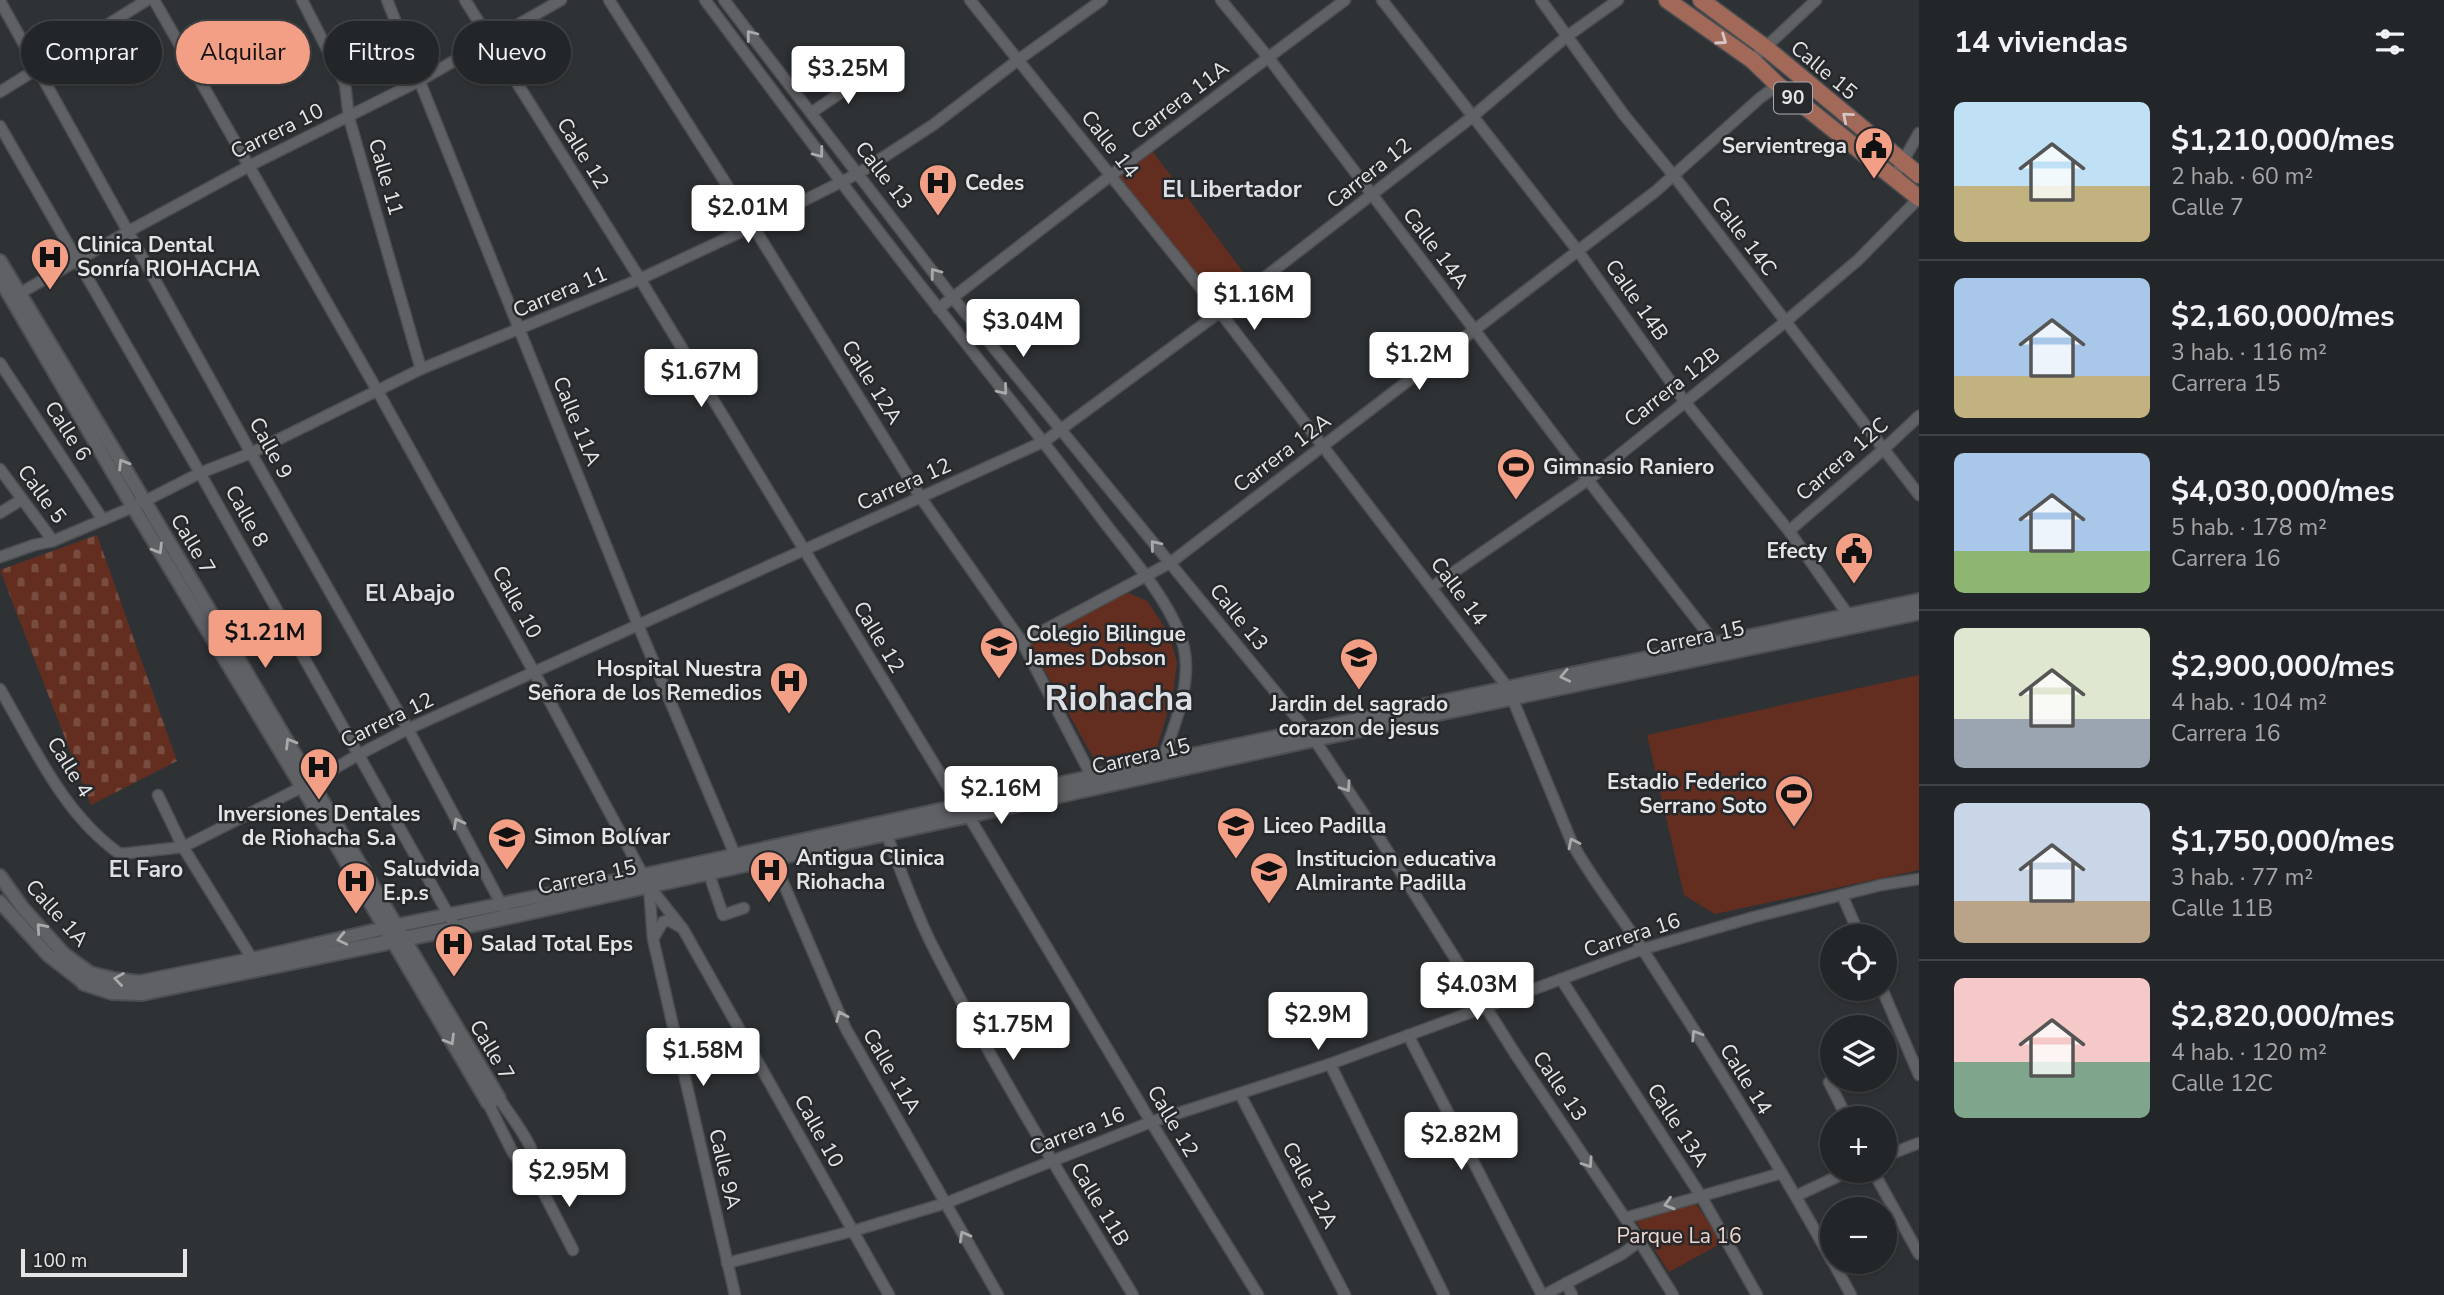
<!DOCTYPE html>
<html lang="es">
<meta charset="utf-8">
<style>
:root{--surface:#232628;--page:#2b2e30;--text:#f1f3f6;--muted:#a3a5a8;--line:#404345;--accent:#f39f86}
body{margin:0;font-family:"Nunito Sans",sans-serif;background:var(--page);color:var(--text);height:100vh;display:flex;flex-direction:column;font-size:26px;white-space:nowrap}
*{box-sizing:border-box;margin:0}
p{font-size:23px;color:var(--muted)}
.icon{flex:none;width:38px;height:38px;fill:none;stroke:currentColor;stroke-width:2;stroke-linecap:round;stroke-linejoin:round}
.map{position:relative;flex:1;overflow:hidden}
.details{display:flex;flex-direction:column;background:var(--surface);width:525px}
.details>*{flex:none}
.guide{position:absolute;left:21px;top:21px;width:665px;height:63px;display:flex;gap:14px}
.fabs{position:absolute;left:1820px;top:924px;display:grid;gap:14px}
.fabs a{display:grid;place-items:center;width:77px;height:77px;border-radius:50%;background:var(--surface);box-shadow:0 2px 5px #0004,0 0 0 2px var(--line);font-size:35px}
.scale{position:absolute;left:21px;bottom:18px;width:166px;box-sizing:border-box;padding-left:7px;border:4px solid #e4e5e7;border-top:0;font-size:19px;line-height:24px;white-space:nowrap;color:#e4e5e7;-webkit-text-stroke:5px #26282b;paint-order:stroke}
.price{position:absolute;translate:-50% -60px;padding:0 16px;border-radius:7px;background:#fff;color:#222;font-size:23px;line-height:46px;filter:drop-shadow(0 2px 4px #0008)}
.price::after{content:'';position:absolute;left:50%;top:42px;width:21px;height:16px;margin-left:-10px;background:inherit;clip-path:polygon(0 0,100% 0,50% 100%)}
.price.active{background:var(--accent);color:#111}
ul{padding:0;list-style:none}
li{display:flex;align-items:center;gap:21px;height:175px;padding:0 35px}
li+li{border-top:2px solid var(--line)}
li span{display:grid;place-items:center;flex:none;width:196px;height:140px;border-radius:10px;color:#555}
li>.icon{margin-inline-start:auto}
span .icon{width:84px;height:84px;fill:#fffc;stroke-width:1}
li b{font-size:30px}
h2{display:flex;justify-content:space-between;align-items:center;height:84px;padding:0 35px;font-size:30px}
.chip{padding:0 24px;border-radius:32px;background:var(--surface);box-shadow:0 2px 5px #0004,0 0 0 2px var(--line);font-size:24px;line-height:63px}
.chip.active{background:var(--accent);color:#111}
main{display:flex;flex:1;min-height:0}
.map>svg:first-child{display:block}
.cemetery{fill:url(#cemetery-stones)}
.park{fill:#632e1f}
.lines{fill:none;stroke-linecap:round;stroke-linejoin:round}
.minor-casing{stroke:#4c4f52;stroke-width:13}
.tertiary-casing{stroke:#4c4f52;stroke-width:16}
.secondary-casing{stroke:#4c4f52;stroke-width:18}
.trunk-casing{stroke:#4c4f52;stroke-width:19}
.minor{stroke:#5f6165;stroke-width:10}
.tertiary{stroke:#5f6165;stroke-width:12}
.secondary{stroke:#5f6165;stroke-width:14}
.trunk{stroke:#a26858;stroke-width:16}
.oneway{stroke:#a8aaac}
.oneway2{stroke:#d4c6c3}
.labels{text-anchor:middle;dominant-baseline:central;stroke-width:5;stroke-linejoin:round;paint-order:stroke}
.shield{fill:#26282b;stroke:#abacaf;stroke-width:2}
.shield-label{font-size:19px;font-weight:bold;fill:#e4e5e7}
.street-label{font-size:21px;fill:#e4e5e7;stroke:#26282b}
.poi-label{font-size:21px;font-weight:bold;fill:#e4e5e7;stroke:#26282b;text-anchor:start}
.park-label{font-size:21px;fill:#efd7d0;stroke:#26282b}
.neighbourhood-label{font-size:23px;font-weight:bold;fill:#dcdfe3;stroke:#26282b}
.town-label{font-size:35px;font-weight:bold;fill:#dcdfe3;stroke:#26282b}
</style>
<main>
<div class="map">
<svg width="1919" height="1295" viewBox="0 0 1919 1295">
<defs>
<pattern id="cemetery-stones" width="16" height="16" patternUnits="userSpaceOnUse" patternTransform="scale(1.75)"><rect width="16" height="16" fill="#632e1f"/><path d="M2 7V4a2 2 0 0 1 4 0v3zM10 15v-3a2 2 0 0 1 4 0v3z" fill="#794c40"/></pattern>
</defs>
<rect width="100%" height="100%" fill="#2f3235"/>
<path class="cemetery" d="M 97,535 L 177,761 L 91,805 L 0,570 Z"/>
<g class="park">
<path d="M 1153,152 L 1250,281 L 1221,305 L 1117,173 L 1143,156 Z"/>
<path d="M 1126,592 L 1147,601 L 1169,634 L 1177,663 L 1173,693 L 1157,748 L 1094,759 L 1030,644 Z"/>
<path d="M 1919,675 L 1919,870 L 1715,914 L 1684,895 L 1647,735 Z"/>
<path d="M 1695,1202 L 1722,1243 L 1669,1272 L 1636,1221 Z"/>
</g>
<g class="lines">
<g class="minor-casing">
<g id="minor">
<path d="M 154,0 L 377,390 L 534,672 L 649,886 L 683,929 L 889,1295"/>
<path d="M 302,0 L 345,84 L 349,118 L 421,369"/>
<path d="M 387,0 L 638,625 L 738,862"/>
<path d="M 465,0 L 640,279 L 959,805 L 968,815 L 1151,1122 L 1258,1295"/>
<path d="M 609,0 L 753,226 L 921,498 L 1022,642 L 1094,781"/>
<path d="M 705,0 C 783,104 859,208 939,309 C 996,382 1053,453 1108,527 C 1133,559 1175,608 1184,648 C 1192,684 1174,727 1162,761"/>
<path d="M 724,0 L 953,298 L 1314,739 L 1373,828 L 1516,1055 L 1625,1218 L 1673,1295"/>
<path d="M 970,0 L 1220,312 L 1508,688 L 1572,843 C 1593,881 1620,914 1643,950 C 1709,1052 1774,1155 1832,1261"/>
<path d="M 1221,0 L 1268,57 L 1588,480 L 1718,647"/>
<path d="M 1382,0 L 1578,251 L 1685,402 L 1789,531 L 1851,619"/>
<path d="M 1541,0 L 1624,115 L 1674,176 L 1919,495"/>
<path d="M 0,1 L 251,453 L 408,729 L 504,909"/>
<path d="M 1752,60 L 1816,0"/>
<path d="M 0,92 L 147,0"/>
<path d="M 811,113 L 868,74"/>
<path d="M 0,126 L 200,473 L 456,928"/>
<path d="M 1894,177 L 1919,133"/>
<path d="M 15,296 L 129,231 L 251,165 L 419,81 L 561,0"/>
<path d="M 938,309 L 1110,176 L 1345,0"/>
<path d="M 0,363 L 103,520"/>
<path d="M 0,469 L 53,541"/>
<path d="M 0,513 L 21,500"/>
<path d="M 1789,531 L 1885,448 L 1919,416"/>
<path d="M 0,557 L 34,545 L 53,541 L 133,507 L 200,473 L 251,453 L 421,369 L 640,279 L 753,226 L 859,173 L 933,125 L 1018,60 L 1102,0"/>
<path d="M 1432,587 L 1588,480 L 1785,322 L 1858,260 L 1919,198"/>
<path d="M 1022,642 L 1170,563 L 1656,191 L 1760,98 L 1778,85"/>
<path d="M 0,689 C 34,747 64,815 120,854 L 183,847 L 302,787 L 358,755 L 408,729 L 1045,441 L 1220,312 L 1472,117 L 1566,37 L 1618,0"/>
<path d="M 158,795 L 183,847 L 256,965"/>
<path d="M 886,833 C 900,868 913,906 930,941 C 991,1062 1063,1179 1133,1295"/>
<path d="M 772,857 L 846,1029 L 998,1295"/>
<path d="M 708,871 L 723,915 L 744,908"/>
<path d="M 649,886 L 653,939 L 735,1295"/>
<path d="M 1842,895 L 1860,936"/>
<path d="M 654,937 L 663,922 L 668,920 L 680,927"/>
<path d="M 1561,979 L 1701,1196 L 1757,1295"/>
<path d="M 1882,989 L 1919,1075"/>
<path d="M 1408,1035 L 1542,1295"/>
<path d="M 1330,1064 L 1444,1295"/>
<path d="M 1829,1082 L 1847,1118"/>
<path d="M 1240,1094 L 1345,1295"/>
<path d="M 499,1098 C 514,1122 541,1151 538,1182"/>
<path d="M 488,1103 L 513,1153 L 527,1173 L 538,1182 L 573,1250"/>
<path d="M 1885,1156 L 1919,1143"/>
<path d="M 1873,1171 L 1919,1254"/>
<path d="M 1796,1196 L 1849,1171"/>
<path d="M 1625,1218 L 1782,1173"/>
<path d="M 1833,1262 L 1851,1295"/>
<path d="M 727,1263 L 853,1231 L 946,1203 L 1151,1122 L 1330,1064 L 1643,949 L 1754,917 L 1881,885 L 1919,879"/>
<path d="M 1566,1283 L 1572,1295"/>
<path d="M 1544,1295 L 1622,1254 L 1640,1241"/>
</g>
</g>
<g class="tertiary-casing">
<g id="tertiary">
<path d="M 0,261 C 169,538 332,819 499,1098 L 488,1103 L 302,787 L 133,507 L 0,279"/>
<path d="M 0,876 L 22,907 L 64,954 L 90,973 L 114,979 L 140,982 L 253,959 L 394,926 L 644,875 L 1162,761 L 1919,600"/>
<path d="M 0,902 L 48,955 L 84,983"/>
</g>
</g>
<g class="secondary-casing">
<path id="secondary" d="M 84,983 L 112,992 L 142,993 L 456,928 L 1314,739 L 1919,612"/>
</g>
<g class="trunk-casing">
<g id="trunk">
<path d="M 1667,0 L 1752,60 L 1778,85 L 1919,198"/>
<path d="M 1701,0 L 1766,48 L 1919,175"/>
</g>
</g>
<use href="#minor" class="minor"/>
<use href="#tertiary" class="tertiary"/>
<use href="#secondary" class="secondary"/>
<use href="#trunk" class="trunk"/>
</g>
<defs><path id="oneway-chevron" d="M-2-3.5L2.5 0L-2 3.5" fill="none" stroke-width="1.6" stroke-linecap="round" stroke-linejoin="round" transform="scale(1.75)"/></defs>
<g class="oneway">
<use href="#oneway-chevron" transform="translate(751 35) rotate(-128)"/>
<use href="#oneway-chevron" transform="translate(819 153) rotate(53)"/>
<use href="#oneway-chevron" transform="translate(935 273) rotate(-127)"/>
<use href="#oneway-chevron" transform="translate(1003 390) rotate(51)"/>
<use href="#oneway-chevron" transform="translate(123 464) rotate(-121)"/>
<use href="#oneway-chevron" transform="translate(1155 545) rotate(-129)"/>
<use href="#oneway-chevron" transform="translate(158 549) rotate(59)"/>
<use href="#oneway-chevron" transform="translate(1565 676) rotate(168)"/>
<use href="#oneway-chevron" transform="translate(290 743) rotate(-121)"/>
<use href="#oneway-chevron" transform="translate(1346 787) rotate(56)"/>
<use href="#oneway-chevron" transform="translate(458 823) rotate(-118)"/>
<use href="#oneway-chevron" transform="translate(1573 843) rotate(-116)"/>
<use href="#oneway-chevron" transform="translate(41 928) rotate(-131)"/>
<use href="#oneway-chevron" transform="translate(342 939) rotate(167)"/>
<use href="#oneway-chevron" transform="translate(119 979) rotate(-172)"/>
<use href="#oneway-chevron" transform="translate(841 1016) rotate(-113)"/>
<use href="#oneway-chevron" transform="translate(1696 1035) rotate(-122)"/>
<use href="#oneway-chevron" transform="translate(450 1040) rotate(59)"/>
<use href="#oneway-chevron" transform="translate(1588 1163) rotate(56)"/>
<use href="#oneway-chevron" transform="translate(1669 1204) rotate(163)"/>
<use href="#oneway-chevron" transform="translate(964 1236) rotate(-119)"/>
</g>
<g class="oneway2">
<use href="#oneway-chevron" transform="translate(1722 40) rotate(35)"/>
<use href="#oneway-chevron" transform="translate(1847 117) rotate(-140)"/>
</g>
<defs>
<g id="civic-pin" transform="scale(2.0125)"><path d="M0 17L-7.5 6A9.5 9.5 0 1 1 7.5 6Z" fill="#f39f86" stroke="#26282b"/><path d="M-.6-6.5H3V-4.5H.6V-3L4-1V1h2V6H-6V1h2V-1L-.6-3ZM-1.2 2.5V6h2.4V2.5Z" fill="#111"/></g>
<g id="hospital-pin" transform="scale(2.0125)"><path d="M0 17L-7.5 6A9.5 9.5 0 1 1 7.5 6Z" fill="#f39f86" stroke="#26282b"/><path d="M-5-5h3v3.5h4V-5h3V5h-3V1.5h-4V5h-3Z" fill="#111"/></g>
<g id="stadium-pin" transform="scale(2.0125)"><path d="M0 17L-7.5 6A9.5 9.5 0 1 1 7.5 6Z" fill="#f39f86" stroke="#26282b"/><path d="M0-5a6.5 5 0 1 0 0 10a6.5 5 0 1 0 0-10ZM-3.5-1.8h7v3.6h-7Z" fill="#111"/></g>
<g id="school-pin" transform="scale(2.0125)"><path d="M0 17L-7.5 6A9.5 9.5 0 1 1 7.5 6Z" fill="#f39f86" stroke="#26282b"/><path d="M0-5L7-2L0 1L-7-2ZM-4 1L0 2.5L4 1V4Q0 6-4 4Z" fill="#111"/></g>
</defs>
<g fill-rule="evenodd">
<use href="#civic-pin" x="1874" y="146"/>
<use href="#hospital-pin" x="938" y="183"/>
<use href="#hospital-pin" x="50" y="257"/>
<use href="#stadium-pin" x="1516" y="467"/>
<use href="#civic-pin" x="1854" y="551"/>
<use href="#school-pin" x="999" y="646"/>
<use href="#school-pin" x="1359" y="657"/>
<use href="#hospital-pin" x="789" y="681"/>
<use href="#hospital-pin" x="319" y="767"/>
<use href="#stadium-pin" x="1794" y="794"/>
<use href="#school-pin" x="1236" y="826"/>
<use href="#school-pin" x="507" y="837"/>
<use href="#hospital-pin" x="769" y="870"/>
<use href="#school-pin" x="1269" y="871"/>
<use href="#hospital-pin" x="356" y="881"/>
<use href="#hospital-pin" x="454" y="944"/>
</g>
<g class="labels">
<rect class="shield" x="1774" y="82.5" width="38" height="31" rx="5"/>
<g class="shield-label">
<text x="1793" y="98">90</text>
</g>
<g class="street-label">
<text transform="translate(1824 70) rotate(40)">Calle 15</text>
<text transform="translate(1180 100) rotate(-37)">Carrera 11A</text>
<text transform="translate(277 131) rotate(-26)">Carrera 10</text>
<text transform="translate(1110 144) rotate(52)">Calle 14</text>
<text transform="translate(583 153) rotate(58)">Calle 12</text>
<text transform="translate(1369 173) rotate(-38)">Carrera 12</text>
<text transform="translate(884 175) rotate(52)">Calle 13</text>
<text transform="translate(386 177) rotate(74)">Calle 11</text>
<text transform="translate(1744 236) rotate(53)">Calle 14C</text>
<text transform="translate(1436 248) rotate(53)">Calle 14A</text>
<text transform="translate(560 292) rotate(-23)">Carrera 11</text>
<text transform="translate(1637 300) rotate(55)">Calle 14B</text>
<text transform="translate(872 382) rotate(58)">Calle 12A</text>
<text transform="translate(1672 387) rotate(-38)">Carrera 12B</text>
<text transform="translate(577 421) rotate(68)">Calle 11A</text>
<text transform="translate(68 431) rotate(57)">Calle 6</text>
<text transform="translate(271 448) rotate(61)">Calle 9</text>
<text transform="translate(1282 453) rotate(-37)">Carrera 12A</text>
<text transform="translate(1842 459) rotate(-41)">Carrera 12C</text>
<text transform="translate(904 484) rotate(-24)">Carrera 12</text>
<text transform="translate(42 494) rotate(54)">Calle 5</text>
<text transform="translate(247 516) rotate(61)">Calle 8</text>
<text transform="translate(193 544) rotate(59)">Calle 7</text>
<text transform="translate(1459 591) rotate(53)">Calle 14</text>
<text transform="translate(517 602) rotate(61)">Calle 10</text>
<text transform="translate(1239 617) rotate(51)">Calle 13</text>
<text transform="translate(879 637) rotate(59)">Calle 12</text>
<text transform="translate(1695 638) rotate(-12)">Carrera 15</text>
<text transform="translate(387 720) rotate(-26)">Carrera 12</text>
<text transform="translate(1141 756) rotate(-13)">Carrera 15</text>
<text transform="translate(70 767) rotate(58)">Calle 4</text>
<text transform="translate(587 877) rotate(-12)">Carrera 15</text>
<text transform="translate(57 913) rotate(48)">Calle 1A</text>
<text transform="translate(1632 935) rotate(-18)">Carrera 16</text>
<text transform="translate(492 1050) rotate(59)">Calle 7</text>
<text transform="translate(892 1071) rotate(60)">Calle 11A</text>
<text transform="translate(1746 1079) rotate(58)">Calle 14</text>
<text transform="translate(1560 1086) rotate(56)">Calle 13</text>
<text transform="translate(1173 1121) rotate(59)">Calle 12</text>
<text transform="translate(1678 1125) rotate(57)">Calle 13A</text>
<text transform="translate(819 1131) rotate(61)">Calle 10</text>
<text transform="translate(1077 1131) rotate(-21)">Carrera 16</text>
<text transform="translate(725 1169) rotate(77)">Calle 9A</text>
<text transform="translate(1310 1185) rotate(62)">Calle 12A</text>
<text transform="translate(1100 1204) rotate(59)">Calle 11B</text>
</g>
<g class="poi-label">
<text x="1847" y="146" text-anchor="end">Servientrega</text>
<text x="965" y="183">Cedes</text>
<text x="77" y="245">Clinica Dental<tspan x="77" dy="24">Sonría RIOHACHA</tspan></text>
<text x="1543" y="467">Gimnasio Raniero</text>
<text x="1827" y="551" text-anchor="end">Efecty</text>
<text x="1026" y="634">Colegio Bilingue<tspan x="1026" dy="24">James Dobson</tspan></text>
<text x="762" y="669" text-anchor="end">Hospital Nuestra<tspan x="762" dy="24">Señora de los Remedios</tspan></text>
<text x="1359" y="704" text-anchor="middle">Jardin del sagrado<tspan x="1359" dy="24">corazon de jesus</tspan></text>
<text x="1767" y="782" text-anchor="end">Estadio Federico<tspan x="1767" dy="24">Serrano Soto</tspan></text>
<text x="319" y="814" text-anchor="middle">Inversiones Dentales<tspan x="319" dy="24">de Riohacha S.a</tspan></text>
<text x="1263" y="826">Liceo Padilla</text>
<text x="534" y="837">Simon Bolívar</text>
<text x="796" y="858">Antigua Clinica<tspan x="796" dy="24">Riohacha</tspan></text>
<text x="1296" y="859">Institucion educativa<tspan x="1296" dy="24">Almirante Padilla</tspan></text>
<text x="383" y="869">Saludvida<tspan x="383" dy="24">E.p.s</tspan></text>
<text x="481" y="944">Salad Total Eps</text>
</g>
<g class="park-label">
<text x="1679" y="1236">Parque La 16</text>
</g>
<g class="neighbourhood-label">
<text x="1232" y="189">El Libertador</text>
<text x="410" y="593">El Abajo</text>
<text x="146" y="869">El Faro</text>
</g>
<g class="town-label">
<text x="1119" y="698">Riohacha</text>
</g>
</g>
</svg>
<div class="fabs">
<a><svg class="icon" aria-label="locate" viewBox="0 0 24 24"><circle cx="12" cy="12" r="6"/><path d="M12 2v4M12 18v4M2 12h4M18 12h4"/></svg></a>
<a><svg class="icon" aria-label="layers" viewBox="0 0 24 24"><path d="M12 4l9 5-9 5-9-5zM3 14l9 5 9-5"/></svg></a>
<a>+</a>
<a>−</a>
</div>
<div class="scale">100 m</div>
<b class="price" style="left:848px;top:106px">$3.25M</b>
<b class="price" style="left:748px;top:245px">$2.01M</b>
<b class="price" style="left:1254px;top:332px">$1.16M</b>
<b class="price" style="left:1023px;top:359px">$3.04M</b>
<b class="price" style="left:1419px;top:392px">$1.2M</b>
<b class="price" style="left:701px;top:409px">$1.67M</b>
<b class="price active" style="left:265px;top:670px">$1.21M</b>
<b class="price" style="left:1001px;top:826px">$2.16M</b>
<b class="price" style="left:1477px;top:1022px">$4.03M</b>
<b class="price" style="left:1318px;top:1052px">$2.9M</b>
<b class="price" style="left:1013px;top:1062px">$1.75M</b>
<b class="price" style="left:703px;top:1088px">$1.58M</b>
<b class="price" style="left:1461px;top:1172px">$2.82M</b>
<b class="price" style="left:569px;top:1209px">$2.95M</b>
<div class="guide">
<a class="chip">Comprar</a>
<a class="chip active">Alquilar</a>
<a class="chip">Filtros</a>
<a class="chip">Nuevo</a>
</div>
</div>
<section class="details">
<h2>14 viviendas<svg class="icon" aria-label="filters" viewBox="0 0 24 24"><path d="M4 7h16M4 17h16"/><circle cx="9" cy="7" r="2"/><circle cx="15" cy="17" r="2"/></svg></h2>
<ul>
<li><span style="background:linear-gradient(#bfe0f5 60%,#c2b280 0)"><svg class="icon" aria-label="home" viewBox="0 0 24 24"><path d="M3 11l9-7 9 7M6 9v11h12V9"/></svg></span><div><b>$1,210,000/mes</b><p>2 hab. · 60 m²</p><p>Calle 7</p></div></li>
<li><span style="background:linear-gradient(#a9c7e8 70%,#c2b280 0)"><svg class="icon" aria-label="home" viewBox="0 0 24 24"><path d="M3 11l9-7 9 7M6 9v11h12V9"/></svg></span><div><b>$2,160,000/mes</b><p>3 hab. · 116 m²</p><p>Carrera 15</p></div></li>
<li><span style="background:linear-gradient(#a9c7e8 70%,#8fb573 0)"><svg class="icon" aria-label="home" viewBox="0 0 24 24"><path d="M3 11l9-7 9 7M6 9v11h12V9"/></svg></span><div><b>$4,030,000/mes</b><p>5 hab. · 178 m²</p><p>Carrera 16</p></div></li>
<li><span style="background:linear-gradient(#dfe7d0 65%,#9aa5b1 0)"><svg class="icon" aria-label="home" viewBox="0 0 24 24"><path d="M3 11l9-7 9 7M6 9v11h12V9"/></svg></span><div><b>$2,900,000/mes</b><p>4 hab. · 104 m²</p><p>Carrera 16</p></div></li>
<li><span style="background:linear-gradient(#c9d6e8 70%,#b9a48a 0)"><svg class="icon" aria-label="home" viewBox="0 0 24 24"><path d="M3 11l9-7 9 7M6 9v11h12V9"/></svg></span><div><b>$1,750,000/mes</b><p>3 hab. · 77 m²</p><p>Calle 11B</p></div></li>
<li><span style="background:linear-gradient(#f6c9c9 60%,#7fa58c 0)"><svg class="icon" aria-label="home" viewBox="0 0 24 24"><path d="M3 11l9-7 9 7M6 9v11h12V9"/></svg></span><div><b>$2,820,000/mes</b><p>4 hab. · 120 m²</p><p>Calle 12C</p></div></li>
</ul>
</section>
</main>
